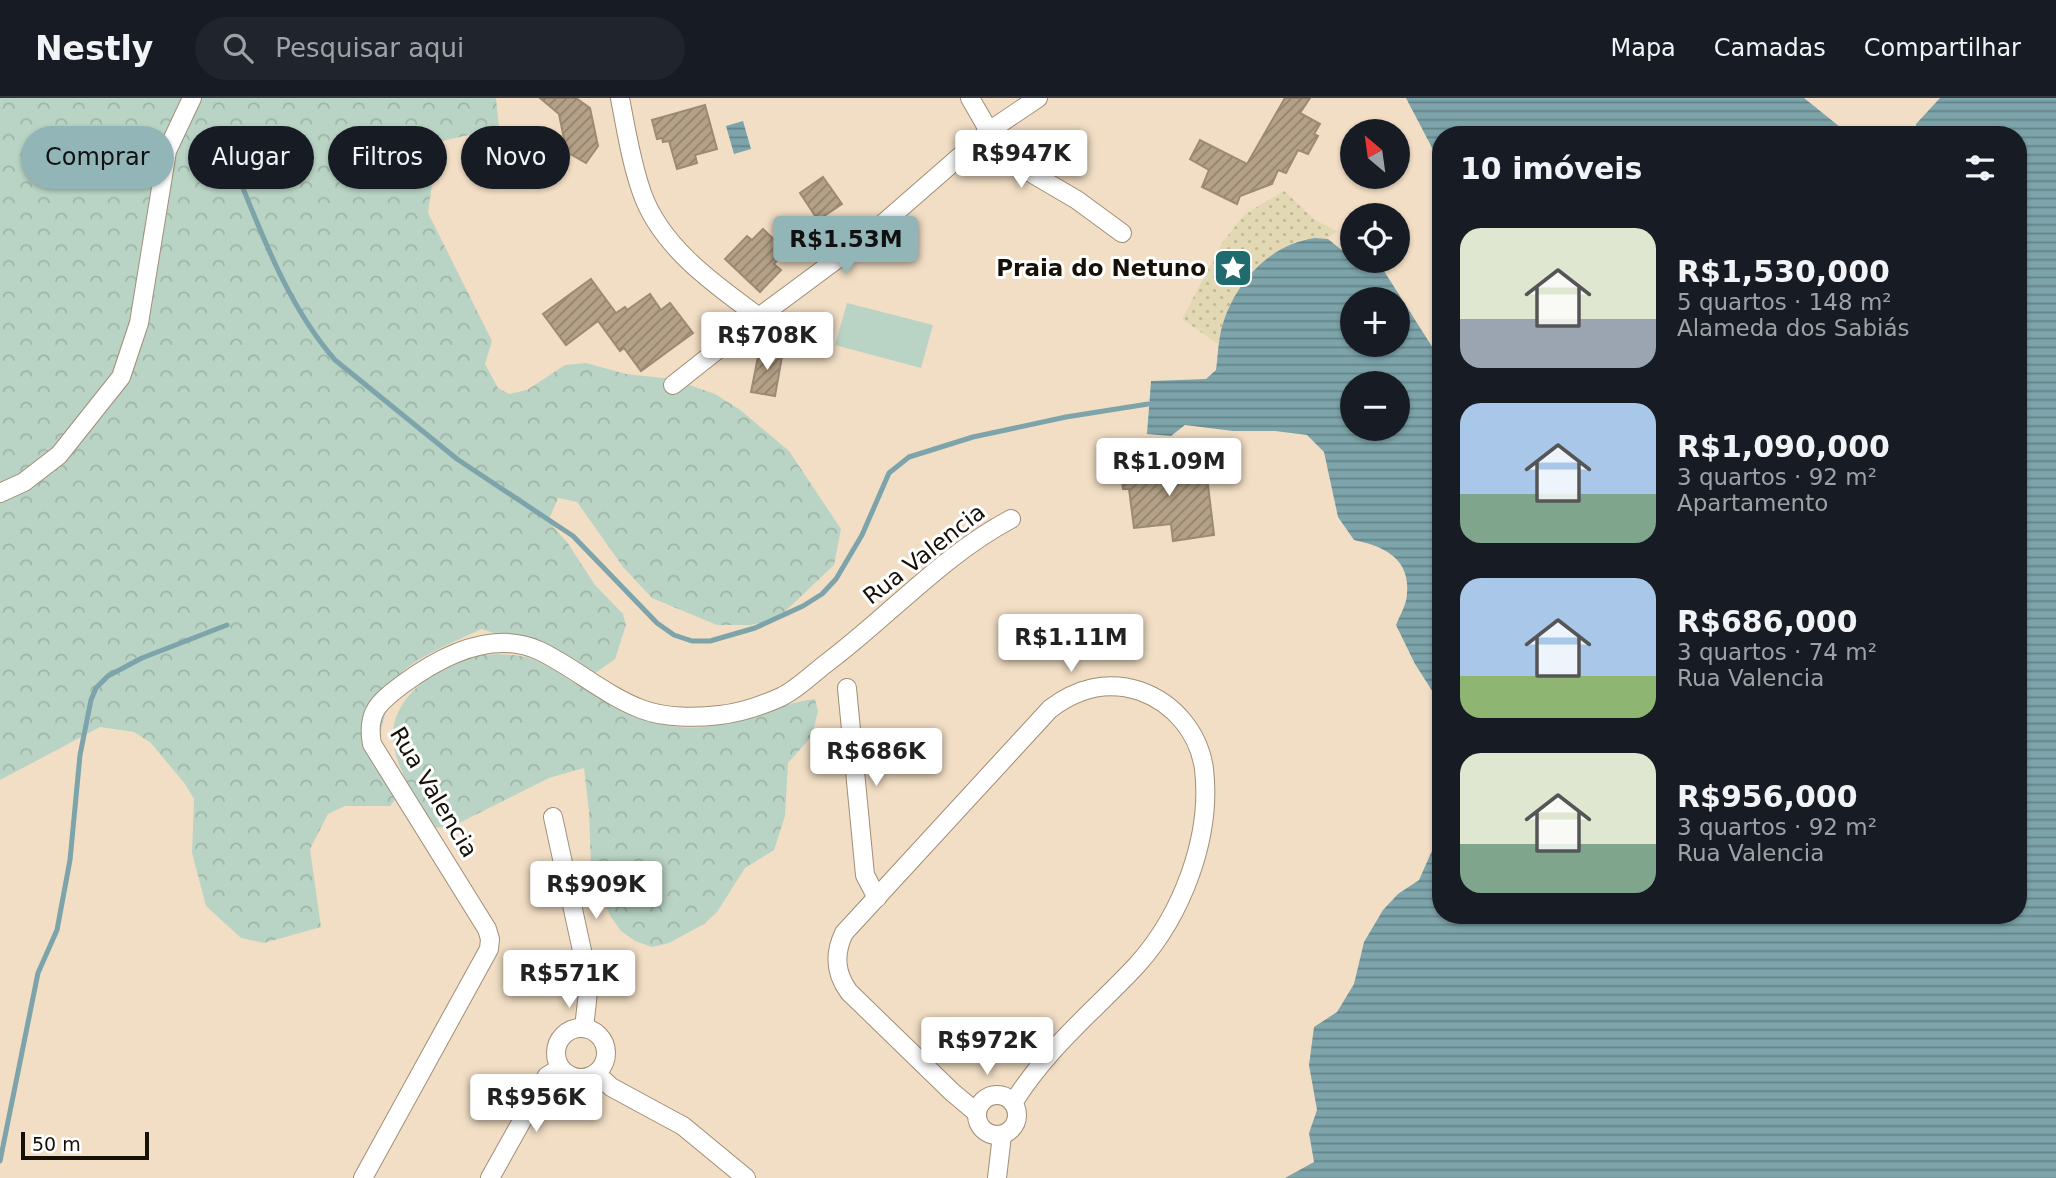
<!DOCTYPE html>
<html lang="pt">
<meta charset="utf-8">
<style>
:root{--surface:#171b24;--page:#20242c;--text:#f1f3f6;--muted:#9ea1a6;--line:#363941;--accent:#92b6b8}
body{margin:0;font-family:"DejaVu Sans",sans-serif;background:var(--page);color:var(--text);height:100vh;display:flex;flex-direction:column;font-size:26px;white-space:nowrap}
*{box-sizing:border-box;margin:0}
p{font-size:23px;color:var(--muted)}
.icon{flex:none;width:38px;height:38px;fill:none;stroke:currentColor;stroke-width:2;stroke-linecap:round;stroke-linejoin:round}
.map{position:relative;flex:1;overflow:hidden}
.sheet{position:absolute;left:1432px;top:28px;width:595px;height:798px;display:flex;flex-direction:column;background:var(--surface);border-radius:28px;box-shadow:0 2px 5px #0004}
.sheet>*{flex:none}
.hud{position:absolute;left:21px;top:28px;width:665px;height:63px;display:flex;gap:14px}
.needle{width:46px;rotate:331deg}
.tools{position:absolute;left:1340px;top:21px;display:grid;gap:14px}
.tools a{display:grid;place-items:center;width:70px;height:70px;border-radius:50%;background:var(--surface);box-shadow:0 2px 5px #0004;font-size:35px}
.scale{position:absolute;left:21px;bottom:18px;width:128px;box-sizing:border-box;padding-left:7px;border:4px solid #161007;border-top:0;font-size:19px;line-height:24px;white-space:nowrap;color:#161007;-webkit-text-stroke:5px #fff;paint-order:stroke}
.price{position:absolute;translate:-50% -60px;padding:0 16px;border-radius:7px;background:#fff;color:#222;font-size:23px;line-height:46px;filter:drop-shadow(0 2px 4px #0008)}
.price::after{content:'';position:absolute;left:50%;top:42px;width:21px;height:16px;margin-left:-10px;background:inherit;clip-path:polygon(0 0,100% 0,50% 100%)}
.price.current{background:var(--accent);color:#111}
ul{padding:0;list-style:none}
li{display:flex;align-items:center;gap:21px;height:175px;padding:0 28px}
li span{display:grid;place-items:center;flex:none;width:196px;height:140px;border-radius:21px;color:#555}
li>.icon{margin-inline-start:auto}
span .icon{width:84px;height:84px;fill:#fffc;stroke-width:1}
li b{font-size:30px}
h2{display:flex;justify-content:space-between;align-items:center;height:84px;padding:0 28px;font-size:30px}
.chip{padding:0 24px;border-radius:32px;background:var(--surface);box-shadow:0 2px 5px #0004;font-size:24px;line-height:63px}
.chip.current{background:var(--accent);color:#111}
header{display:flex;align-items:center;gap:42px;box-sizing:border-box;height:98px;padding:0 35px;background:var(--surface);border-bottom:2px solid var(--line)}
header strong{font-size:33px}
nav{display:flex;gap:38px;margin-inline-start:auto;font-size:24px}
.search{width:490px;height:63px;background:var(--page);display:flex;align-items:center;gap:18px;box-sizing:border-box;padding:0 24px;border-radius:38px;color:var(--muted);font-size:26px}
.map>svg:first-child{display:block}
.forest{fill:url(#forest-crowns)}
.sand{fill:url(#sand-dots)}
.pitch{fill:#b9d4c4}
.water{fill:url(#water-rules);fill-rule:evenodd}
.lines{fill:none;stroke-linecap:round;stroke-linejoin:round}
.stream{stroke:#7da4aa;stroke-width:5}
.building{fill:url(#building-hatch);stroke:#9c8a72;stroke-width:2}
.street-casing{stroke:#a08e76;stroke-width:20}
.street{stroke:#fff;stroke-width:18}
.labels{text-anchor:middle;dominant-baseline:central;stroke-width:6;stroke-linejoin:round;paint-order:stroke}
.poi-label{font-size:23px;font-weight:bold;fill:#161007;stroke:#fff;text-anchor:end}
.street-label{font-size:23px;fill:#161007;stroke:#fff}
</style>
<header>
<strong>Nestly</strong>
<div class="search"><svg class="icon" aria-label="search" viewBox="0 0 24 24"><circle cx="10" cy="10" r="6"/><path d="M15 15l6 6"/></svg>Pesquisar aqui</div>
<nav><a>Mapa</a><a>Camadas</a><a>Compartilhar</a></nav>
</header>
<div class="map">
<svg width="2056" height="1080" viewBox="0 0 2056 1080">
<defs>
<pattern id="forest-crowns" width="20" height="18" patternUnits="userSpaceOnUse" patternTransform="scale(1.75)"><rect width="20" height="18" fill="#b9d4c4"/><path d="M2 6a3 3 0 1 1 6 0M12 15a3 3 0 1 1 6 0" fill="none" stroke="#9eb5a7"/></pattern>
<pattern id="sand-dots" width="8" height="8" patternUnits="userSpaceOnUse" patternTransform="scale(1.75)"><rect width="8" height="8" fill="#e2d8b3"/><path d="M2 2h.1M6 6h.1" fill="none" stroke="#c1b898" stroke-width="1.8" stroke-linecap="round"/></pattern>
<pattern id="water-rules" width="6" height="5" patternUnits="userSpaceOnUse" patternTransform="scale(1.75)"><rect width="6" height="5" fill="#7da4aa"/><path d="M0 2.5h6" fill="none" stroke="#658488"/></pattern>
<pattern id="building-hatch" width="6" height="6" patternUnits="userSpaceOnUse" patternTransform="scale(1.75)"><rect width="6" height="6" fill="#b5a187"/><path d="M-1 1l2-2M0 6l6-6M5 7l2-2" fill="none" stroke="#92826c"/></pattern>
</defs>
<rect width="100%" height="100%" fill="#f2dec5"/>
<g class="forest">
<path d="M 0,0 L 496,0 L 499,30 L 438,44 L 428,115 L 492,243 L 485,266 L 498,290 L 509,296 L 527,292 L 565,267 L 586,265 L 626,276 L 672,281 L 715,296 L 739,311 L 789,353 L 841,431 L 834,467 L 778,520 L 751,527 L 717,527 L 652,500 L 623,469 L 577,404 L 558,400 L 550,419 L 554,430 L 567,444 L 595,487 L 623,516 L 626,527 L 615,561 L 590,579 L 567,558 L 481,531 C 461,541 411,561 400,577 C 391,589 383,625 379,641 L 396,671 L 398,698 L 390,708 L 345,708 L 328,716 L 310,751 L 321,829 L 264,845 L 241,840 L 206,808 L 192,755 L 194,701 L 185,686 L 151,645 L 134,634 L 100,629 L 0,682 Z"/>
<path d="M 498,556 C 510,557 524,557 535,562 C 549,568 563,578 576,586 C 606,605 644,625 679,629 C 727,634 769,607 815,601 L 818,613 L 812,638 L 788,665 L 785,718 L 774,752 L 745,770 L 717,814 L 704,826 L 669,845 L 652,849 L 635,843 L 621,833 L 611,819 L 594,786 L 591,768 L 589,714 L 584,670 L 549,680 L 455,727 C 449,728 440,731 434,729 C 422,722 415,700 409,688 C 401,672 393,656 393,637 C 393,601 431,574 461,562 C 472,557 486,557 498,556 Z"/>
</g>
<path class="sand" d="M 1284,93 L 1315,122 L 1337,133 C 1323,146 1317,137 1301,142 C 1255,156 1228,202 1218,246 L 1182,221 L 1222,145 L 1245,116 Z"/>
<path class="pitch" d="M 847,205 L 933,227 L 921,270 L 835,247 Z"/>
<g class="water">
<path d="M 1406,0 L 1804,0 L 1850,37 L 1440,37 L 1440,65 Z"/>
<path d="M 1940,0 L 2056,0 L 2056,1080 L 1285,1080 L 1314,1064 L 1309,1035 L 1317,1012 L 1309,967 L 1314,929 L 1337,914 L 1354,886 L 1364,844 L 1383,812 L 1398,796 L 1419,782 L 1439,737 L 1440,719 L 1440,817 L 2018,817 L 2018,37 L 1916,37 L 1916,26 Z"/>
<path d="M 743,23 L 751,51 L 734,56 L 726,28 Z"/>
<path d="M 1315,140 L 1328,141 L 1364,170 L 1384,173 L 1438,258 L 1440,257 L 1440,605 L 1415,566 L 1396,527 C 1400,517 1407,506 1407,495 C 1410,460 1383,448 1354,442 L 1338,419 L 1324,354 L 1307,337 L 1275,333 L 1233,333 L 1185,327 L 1171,338 L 1147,336 L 1151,283 L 1206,281 L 1216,272 C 1218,258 1218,243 1222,229 C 1234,186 1269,146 1315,140 ZM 1353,201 L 1398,201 L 1398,247 L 1353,247 ZM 1353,285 L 1398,285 L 1398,331 L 1353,331 Z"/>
</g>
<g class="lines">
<g class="stream">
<path d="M 236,73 C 263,139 288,208 335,262 L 457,361 L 573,438 L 657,525 L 674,537 L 692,543 L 710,543 L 755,530 L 803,508 L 822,496 L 836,481 L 862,437 L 889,375 L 909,359 L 973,339 L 1066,319 L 1148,306"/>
<path d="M 0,1063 L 38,875 L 57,832 L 70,762 L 80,657 L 91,602 L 96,590 L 108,578 L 142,560 L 227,527"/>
</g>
</g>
<g class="building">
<path d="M 540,0 L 576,0 L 590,10 L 598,48 L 586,65 L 570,56 L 559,76 L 536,83 L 521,74 L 530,60 L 566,51 L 559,16 Z"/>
<path d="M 1285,0 L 1310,0 L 1300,15 L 1320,26 L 1314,36 L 1318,38 L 1308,56 L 1298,52 L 1286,75 L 1278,72 L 1272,86 L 1240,98 L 1237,106 L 1202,89 L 1209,72 L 1190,61 L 1200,42 L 1247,66 Z"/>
<path d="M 705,7 L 717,51 L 695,57 L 697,65 L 677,71 L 669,43 L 663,44 L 662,40 L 657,41 L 652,22 Z"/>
<path d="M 823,79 L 842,106 L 818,122 L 800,95 Z"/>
<path d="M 763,131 L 786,153 L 774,166 L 781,172 L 760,194 L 725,161 L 747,138 L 752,142 Z"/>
<path d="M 591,181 L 616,215 L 625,209 L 627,212 L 650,196 L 661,212 L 670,205 L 693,235 L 641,273 L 624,250 L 620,253 L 598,223 L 566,247 L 543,216 Z"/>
<path d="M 760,249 L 783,253 L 775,298 L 751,294 Z"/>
<path d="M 1186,360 L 1189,381 L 1207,379 L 1214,437 L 1173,443 L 1171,426 L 1134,430 L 1129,391 L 1123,391 L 1120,368 Z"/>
</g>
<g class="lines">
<g class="street-casing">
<g id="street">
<path d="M 620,0 C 626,31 631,64 642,95 C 661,149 714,186 759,219"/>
<path d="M 970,0 L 989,33 L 1012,61 L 1031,75 L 1077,102 L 1122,135"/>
<path d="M 673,287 L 759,219 L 871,136 L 989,33 L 1038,0"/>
<path d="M 0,395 L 24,384 L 59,357 L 121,279 L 139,225 L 167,53 L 192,0"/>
<path d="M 847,590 L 865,777 L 877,800"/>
<path d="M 553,719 L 589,885 L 584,930"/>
<circle cx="581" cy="955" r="25"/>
<path d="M 596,975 L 611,989 L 683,1028 L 746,1080"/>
<circle cx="997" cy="1017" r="20"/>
<path d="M 977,1015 L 952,994 L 849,894 C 835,875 834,856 844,835 L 1050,611 C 1076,591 1107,582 1140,593 C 1174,605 1199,635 1204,671 C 1212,739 1182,817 1137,867 C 1093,914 1048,949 1013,1005"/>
<path d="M 363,1080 L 489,851 L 490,841 L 487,831 L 372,646 C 366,614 379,604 403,586 C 441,558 493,531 540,553 C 575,570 605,597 641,611 C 664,620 696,620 720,617 C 740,615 763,607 781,599 C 798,591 813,575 828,564 C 889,518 943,457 1011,421"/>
<path d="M 490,1080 L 547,978 L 560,970"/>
<path d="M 997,1080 L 1002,1037"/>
</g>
</g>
<use href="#street" class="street"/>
</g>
<defs>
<g id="sight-square" transform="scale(2.0125)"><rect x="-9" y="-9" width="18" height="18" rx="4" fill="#1f6b6d" stroke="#fff"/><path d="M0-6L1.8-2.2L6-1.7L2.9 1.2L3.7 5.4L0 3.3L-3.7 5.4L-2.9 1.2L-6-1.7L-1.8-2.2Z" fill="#fff"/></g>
</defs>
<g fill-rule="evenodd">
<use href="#sight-square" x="1233" y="170"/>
</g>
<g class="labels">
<g class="poi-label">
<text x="1206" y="170">Praia do Netuno</text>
</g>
<g class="street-label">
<text transform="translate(924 456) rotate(-38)">Rua Valencia</text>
<text transform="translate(434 694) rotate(59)">Rua Valencia</text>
</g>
</g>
</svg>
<div class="tools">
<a><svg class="needle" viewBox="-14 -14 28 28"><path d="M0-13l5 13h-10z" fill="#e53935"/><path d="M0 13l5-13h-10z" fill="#9ea1a6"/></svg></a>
<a><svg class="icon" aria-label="locate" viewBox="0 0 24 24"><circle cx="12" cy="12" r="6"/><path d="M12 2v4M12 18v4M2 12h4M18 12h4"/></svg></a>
<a>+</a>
<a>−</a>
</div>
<div class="scale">50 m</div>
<b class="price" style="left:1021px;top:92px">R$947K</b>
<b class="price current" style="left:846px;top:178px">R$1.53M</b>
<b class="price" style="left:767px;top:274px">R$708K</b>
<b class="price" style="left:1169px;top:400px">R$1.09M</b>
<b class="price" style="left:1071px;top:576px">R$1.11M</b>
<b class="price" style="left:876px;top:690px">R$686K</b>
<b class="price" style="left:596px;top:823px">R$909K</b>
<b class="price" style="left:569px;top:912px">R$571K</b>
<b class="price" style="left:987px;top:979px">R$972K</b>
<b class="price" style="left:536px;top:1036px">R$956K</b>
<div class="hud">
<a class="chip current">Comprar</a>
<a class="chip">Alugar</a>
<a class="chip">Filtros</a>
<a class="chip">Novo</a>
</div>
<section class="sheet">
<h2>10 imóveis<svg class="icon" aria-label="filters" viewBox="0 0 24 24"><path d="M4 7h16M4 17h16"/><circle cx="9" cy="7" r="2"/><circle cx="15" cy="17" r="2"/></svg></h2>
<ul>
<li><span style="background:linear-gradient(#dfe7d0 65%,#9aa5b1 0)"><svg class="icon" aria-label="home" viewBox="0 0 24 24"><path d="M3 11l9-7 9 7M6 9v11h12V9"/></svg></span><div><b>R$1,530,000</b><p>5 quartos · 148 m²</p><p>Alameda dos Sabiás</p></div></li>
<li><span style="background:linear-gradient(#a9c7e8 65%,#7fa58c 0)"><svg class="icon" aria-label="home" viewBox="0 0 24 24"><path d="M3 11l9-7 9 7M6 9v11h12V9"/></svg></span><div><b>R$1,090,000</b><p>3 quartos · 92 m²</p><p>Apartamento</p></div></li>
<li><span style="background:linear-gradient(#a9c7e8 70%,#8fb573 0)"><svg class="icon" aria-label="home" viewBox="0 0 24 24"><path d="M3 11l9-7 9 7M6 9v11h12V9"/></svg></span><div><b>R$686,000</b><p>3 quartos · 74 m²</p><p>Rua Valencia</p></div></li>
<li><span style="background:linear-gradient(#dfe7d0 65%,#7fa58c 0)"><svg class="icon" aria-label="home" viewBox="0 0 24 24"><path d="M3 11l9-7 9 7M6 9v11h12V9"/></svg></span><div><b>R$956,000</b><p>3 quartos · 92 m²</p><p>Rua Valencia</p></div></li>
</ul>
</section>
</div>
